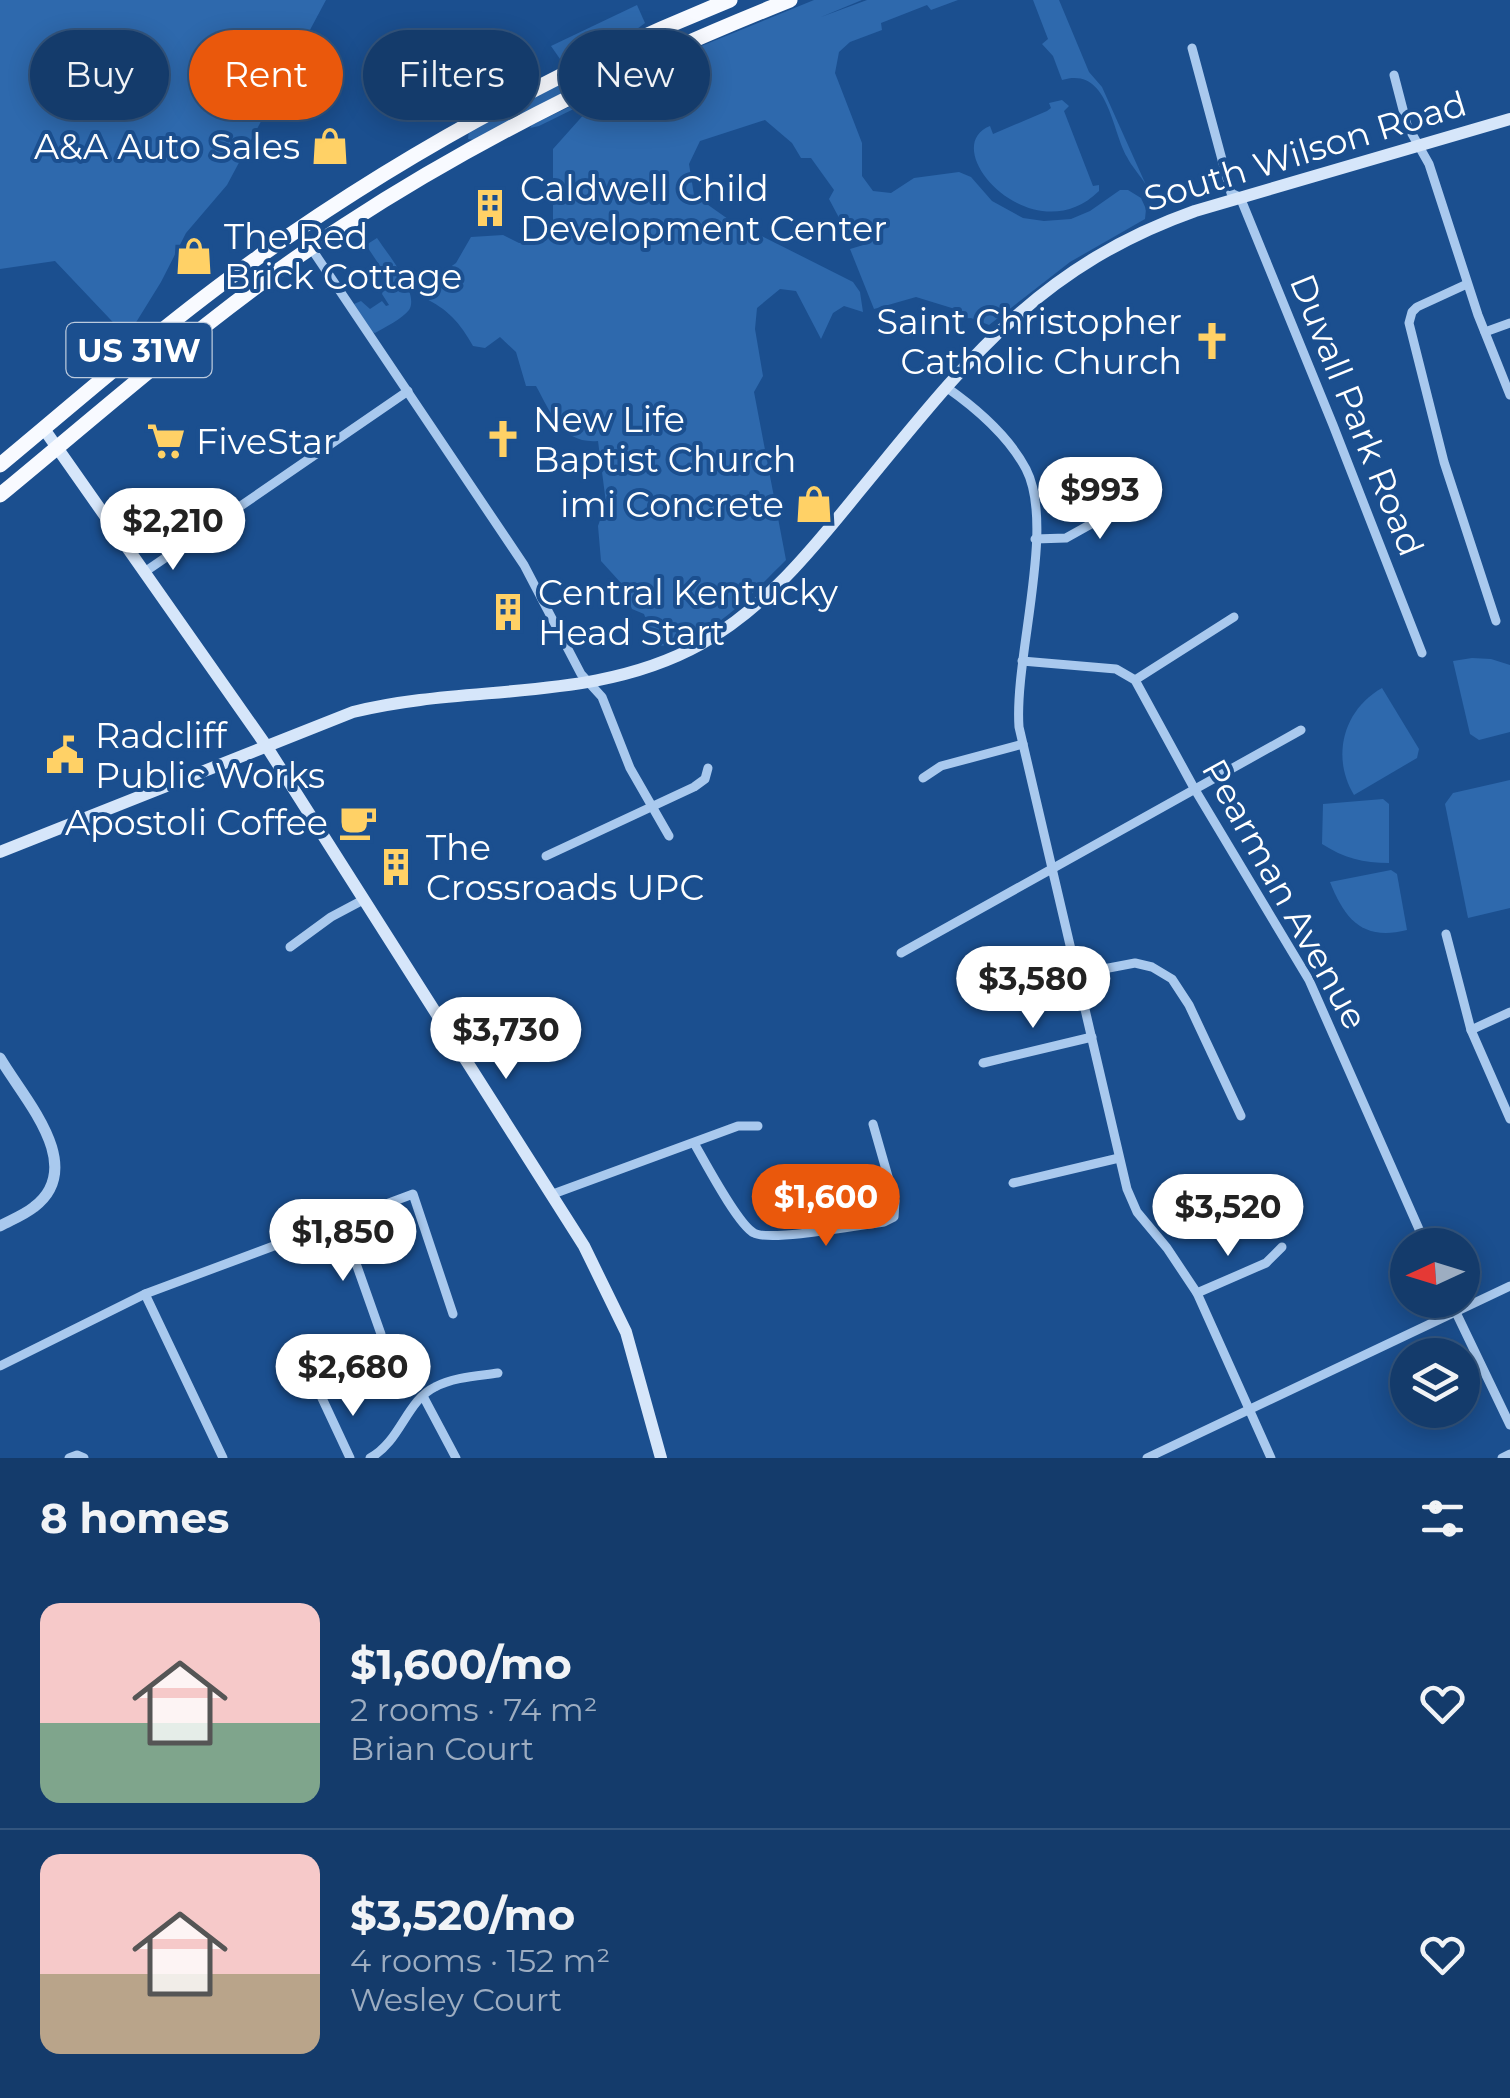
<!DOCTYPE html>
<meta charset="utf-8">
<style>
:root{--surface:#143b6b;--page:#214673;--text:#f1f3f6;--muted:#9dadc1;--line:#33557e;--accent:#ea580c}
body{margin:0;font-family:Montserrat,sans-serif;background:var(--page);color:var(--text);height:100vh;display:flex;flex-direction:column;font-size:38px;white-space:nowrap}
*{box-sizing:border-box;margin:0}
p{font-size:32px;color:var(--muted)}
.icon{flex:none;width:55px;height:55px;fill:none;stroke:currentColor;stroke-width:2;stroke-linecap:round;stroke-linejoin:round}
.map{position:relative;height:1458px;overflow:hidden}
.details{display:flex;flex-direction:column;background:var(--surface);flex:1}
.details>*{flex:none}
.hud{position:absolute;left:30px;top:30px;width:1000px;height:90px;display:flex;gap:20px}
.needle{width:65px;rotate:266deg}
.controls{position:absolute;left:1390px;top:1228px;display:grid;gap:20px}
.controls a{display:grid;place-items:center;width:90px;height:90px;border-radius:50%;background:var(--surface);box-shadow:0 5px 25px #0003,0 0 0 2px var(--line);font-size:50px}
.price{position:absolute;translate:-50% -85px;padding:0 22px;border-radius:35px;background:#fff;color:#222;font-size:32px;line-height:65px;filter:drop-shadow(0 2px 5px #0008)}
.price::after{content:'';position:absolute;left:50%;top:60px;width:30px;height:22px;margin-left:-15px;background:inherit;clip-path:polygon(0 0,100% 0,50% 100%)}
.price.current{background:var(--accent);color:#fff}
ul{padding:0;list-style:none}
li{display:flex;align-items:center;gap:30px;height:250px;padding:0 40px}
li+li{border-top:2px solid var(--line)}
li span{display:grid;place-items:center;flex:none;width:280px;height:200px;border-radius:20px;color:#555}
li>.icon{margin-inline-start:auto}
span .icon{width:120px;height:120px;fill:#fffc;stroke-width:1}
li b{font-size:42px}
h2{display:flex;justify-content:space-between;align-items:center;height:120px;padding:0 40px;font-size:42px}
.chip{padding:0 35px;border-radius:45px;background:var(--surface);box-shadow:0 5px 25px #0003,0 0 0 2px var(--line);font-size:35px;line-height:90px}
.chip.current{background:var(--accent);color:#fff}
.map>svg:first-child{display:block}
.green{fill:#2e69ad}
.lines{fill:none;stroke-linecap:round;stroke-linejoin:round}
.minor{stroke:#a9c9ee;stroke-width:9}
.tertiary{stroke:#a9c9ee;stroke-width:11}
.secondary{stroke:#d6e6fa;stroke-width:12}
.trunk{stroke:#f8faff;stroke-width:15}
.labels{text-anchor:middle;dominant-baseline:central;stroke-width:8;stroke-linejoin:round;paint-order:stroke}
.shield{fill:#1b4f8f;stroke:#bbcadd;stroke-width:2.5}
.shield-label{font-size:32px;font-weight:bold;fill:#fff}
.poi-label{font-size:35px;fill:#fff;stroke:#1b4f8f;text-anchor:start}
.street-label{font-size:35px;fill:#fff;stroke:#1b4f8f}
</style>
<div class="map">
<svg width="1510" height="1458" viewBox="0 0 1510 1458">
<rect width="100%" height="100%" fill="#1b4f8f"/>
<g class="green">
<path d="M 0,0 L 326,0 L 227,185 L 186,233 L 161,282 L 127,337 L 55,261 L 0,269 Z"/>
<path d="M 814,0 L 862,0 L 821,17 L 867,0 L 958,0 L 931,10 L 927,5 L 881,23 L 882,30 L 850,42 L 839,52 L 835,73 L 862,143 L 862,176 L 873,191 L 891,193 L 914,178 L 959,172 L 971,177 L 992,201 L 1023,218 L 1044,221 L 1071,219 L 1090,211 L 1120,190 L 1128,190 L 1141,198 L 1146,209 L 1145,219 L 1070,262 L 989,325 L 971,318 L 958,319 L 955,309 L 916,297 L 874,309 L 850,249 L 870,243 L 865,232 L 845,229 L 829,199 L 834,190 L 811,158 L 801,158 L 792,143 L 765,120 L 700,141 L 689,164 L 694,195 L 728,219 L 853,282 L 860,292 L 863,312 L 844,306 L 833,313 L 821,339 L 796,291 L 780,289 L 757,308 L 755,329 L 763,376 L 754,392 L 786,560 C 752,593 708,645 656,646 L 644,614 L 632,609 L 621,583 L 601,561 L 598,526 L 606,503 L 598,441 C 562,444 551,413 536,386 L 526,386 L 516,352 L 500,337 L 485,348 L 473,346 C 460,323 448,309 424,298 L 422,287 L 456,263 L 471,237 L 503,235 L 519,243 L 543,241 L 553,225 L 553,149 L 595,102 L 654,73 L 643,75 L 539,126 L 530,128 L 532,125 L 662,62 Z"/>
<path d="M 1033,0 L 1059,0 L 1089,72 L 1102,87 L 1146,185 C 1140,175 1132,167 1127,157 C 1111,128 1108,66 1062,80 L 1053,56 L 1042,44 L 1048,39 Z"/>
<path d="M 637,5 L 645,23 L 637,29 L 575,58 L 560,59 L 551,46 Z"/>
<path d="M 647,41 L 650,52 L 474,140 L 468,139 L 469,129 Z"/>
<path d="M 1062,100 L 1069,106 L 1064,111 L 1093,186 L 1099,185 L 1099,191 C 1033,256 935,148 990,126 L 993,134 L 1047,111 L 1051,108 L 1049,103 Z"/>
<path d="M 377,238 C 387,253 420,293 409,310 C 402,319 385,327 375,333 L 372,332 L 354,304 L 361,301 L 370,309 L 382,301 L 386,306 L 389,305 L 382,294 L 384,288 L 388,292 L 394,287 L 366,245 Z"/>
<path d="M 1472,658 L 1491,659 L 1510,665 L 1510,732 L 1479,740 L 1470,734 L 1453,661 Z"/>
<path d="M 1382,688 L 1419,749 L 1417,758 L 1354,795 C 1331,757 1343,710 1382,688 Z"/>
<path d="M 1510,780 L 1510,908 L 1468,918 L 1445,804 L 1453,793 Z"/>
<path d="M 1383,799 L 1389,804 L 1389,863 C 1363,863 1344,858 1322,844 L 1323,804 Z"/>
<path d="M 1391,870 L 1397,874 L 1407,930 C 1363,941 1345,920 1330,882 Z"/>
</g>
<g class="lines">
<g class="minor">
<path d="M 1192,48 L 1231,193 L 1240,197 L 1333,425 L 1422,653"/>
<path d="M 1394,75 L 1407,125 L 1429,164 L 1478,315 L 1510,395"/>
<path d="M 311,248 L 524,565 L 581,674 L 602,697 L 630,768 L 669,836"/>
<path d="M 1467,284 L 1417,307 L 1412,312 L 1409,323 L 1444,462 L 1496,621"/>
<path d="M 1485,332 L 1510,323"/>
<path d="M 946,387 C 976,408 1008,435 1026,469 C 1056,527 1014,657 1019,727 L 1127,1189 L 1137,1212 L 1167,1248 L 1197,1293 L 1271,1458"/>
<path d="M 1035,539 L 1066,538 L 1152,490"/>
<path d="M 146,571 L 408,391"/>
<path d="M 1022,661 L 1116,669 L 1135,680 L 1194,788 L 1309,980 L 1426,1245"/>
<path d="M 1135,680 L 1234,617"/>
<path d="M 923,778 L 941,766 L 1023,744"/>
<path d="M 546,856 L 694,787 L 705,779 L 708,768"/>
<path d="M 1446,934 L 1471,1030 L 1510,1119"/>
<path d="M 290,947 L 331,917 L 363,900"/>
<path d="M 901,953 L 1301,730"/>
<path d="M 1077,974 L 1135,963 L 1152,967 L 1172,979 L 1189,1005 L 1241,1116"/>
<path d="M 1471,1030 L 1510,1012"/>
<path d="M 983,1063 L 1092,1037"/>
<path d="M 694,1143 C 705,1162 738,1225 754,1233 C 769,1242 861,1225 884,1222 L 894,1217 L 895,1201 L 873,1124"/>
<path d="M 1013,1183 L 1119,1158"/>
<path d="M 553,1194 L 738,1126 L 758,1126"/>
<path d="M 341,1221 L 381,1334"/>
<path d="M 1197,1293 L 1266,1263 L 1282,1247"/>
<path d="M 145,1294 L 223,1458"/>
<path d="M 1450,1300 L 1510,1425"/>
<path d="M 0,1366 L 145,1294 L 413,1194 L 453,1314"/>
<path d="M 321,1396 L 350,1458"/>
<path d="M 423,1396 L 456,1458"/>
<path d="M 69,1458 L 77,1455 L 84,1458"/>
<path d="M 370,1458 C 401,1441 406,1401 435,1387 C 454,1377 478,1376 498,1373"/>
<path d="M 1147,1458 L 1510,1286"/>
<path d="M 1502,1458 L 1510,1454"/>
</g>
<path class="tertiary" d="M 0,1058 C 23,1098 88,1166 34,1207 C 24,1215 11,1220 0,1226"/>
<g class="secondary">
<path d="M 44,429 L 265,744 L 584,1246 L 626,1332 L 661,1458"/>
<path d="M 0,852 L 353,712 C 469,683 593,704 701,644 C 765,608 812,550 858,493 C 962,367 1034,268 1195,211 L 1510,119"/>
</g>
<g class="trunk">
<path d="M 0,465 C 83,396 165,324 253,261 C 401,155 561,68 730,0"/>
<path d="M 0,495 C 113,402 222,304 345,225 C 486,133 635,62 790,0"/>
</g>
</g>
<defs>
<g id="shop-bare" transform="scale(3)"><path d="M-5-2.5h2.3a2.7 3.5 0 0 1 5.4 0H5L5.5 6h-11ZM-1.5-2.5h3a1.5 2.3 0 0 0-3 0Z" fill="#ffd166" stroke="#1b4f8f" stroke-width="2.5" paint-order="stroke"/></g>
<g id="building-bare" transform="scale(3)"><path d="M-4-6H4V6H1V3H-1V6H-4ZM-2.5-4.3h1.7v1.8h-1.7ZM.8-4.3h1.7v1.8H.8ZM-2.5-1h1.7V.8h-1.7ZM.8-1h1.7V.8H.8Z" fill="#ffd166" stroke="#1b4f8f" stroke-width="2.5" paint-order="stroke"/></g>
<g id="church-bare" transform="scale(3)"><path d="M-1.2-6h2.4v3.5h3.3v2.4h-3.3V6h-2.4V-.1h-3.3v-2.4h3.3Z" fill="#ffd166" stroke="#1b4f8f" stroke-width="2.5" paint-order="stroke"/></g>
<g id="supermarket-bare" transform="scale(3)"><path d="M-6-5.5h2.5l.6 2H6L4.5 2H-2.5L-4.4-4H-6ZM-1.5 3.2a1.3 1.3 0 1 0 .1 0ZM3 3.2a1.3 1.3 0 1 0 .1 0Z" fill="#ffd166" stroke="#1b4f8f" stroke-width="2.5" paint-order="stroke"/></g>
<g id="civic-bare" transform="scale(3)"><path d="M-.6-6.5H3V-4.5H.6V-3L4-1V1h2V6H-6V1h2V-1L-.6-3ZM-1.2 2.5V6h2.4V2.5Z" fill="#ffd166" stroke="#1b4f8f" stroke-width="2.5" paint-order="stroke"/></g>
<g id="cafe-bare" transform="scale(3)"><path d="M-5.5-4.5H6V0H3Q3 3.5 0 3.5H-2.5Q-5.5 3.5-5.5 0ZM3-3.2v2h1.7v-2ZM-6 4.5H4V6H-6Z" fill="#ffd166" stroke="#1b4f8f" stroke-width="2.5" paint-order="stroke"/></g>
</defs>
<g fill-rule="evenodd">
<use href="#shop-bare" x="330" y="146"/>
<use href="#building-bare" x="490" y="208"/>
<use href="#shop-bare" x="194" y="256"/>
<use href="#church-bare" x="1212" y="341"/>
<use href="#church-bare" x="503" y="439"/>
<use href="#supermarket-bare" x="166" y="441"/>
<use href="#shop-bare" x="814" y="504"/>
<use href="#building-bare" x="508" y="612"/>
<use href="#civic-bare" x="65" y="755"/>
<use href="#cafe-bare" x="358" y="822"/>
<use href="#building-bare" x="396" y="867"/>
</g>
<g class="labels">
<rect class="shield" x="66.5" y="323" width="145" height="54" rx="8"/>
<g class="shield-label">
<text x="139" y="350">US 31W</text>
</g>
<g class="poi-label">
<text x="300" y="146" text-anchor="end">A&amp;A Auto Sales</text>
<text x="520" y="188">Caldwell Child<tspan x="520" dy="40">Development Center</tspan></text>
<text x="224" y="236">The Red<tspan x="224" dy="40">Brick Cottage</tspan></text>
<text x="1182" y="321" text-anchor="end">Saint Christopher<tspan x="1182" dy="40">Catholic Church</tspan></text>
<text x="533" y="419">New Life<tspan x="533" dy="40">Baptist Church</tspan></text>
<text x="196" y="441">FiveStar</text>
<text x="784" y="504" text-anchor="end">imi Concrete</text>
<text x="538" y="592">Central Kentucky<tspan x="538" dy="40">Head Start</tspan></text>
<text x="95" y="735">Radcliff<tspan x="95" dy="40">Public Works</tspan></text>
<text x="328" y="822" text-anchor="end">Apostoli Coffee</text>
<text x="426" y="847">The<tspan x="426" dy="40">Crossroads UPC</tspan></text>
</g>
<g class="street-label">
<text transform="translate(1305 151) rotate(-17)">South Wilson Road</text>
<text transform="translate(1357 415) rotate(68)">Duvall Park Road</text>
<text transform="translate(1285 894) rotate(61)">Pearman Avenue</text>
</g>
</g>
</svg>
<div class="controls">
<a><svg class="needle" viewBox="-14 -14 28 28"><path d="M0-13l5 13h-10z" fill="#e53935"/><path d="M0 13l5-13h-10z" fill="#9dadc1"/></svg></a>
<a><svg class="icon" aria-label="layers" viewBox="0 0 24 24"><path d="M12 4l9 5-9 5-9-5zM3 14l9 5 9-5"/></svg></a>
</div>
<b class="price" style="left:1100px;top:542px">$993</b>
<b class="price" style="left:173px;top:573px">$2,210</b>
<b class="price" style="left:1033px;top:1031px">$3,580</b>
<b class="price" style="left:506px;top:1082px">$3,730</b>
<b class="price current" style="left:826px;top:1249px">$1,600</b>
<b class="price" style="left:1228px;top:1259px">$3,520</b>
<b class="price" style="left:343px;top:1284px">$1,850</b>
<b class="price" style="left:353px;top:1419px">$2,680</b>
<div class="hud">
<a class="chip">Buy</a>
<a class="chip current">Rent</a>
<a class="chip">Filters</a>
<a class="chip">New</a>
</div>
</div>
<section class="details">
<h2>8 homes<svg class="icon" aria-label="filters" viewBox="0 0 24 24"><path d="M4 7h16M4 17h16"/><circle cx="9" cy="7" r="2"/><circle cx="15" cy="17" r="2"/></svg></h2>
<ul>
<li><span style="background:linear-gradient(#f6c9c9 60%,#7fa58c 0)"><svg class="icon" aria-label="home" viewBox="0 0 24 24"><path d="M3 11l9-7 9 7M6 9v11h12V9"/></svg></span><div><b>$1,600/mo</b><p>2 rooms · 74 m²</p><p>Brian Court</p></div><svg class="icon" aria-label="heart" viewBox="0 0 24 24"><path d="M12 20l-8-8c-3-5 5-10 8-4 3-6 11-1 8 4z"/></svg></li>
<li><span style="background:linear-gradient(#f6c9c9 60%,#b9a48a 0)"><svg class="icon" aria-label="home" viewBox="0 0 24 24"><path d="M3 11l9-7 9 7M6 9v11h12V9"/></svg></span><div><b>$3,520/mo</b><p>4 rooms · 152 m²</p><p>Wesley Court</p></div><svg class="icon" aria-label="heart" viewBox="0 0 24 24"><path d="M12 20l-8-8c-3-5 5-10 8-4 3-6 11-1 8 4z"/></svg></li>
</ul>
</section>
